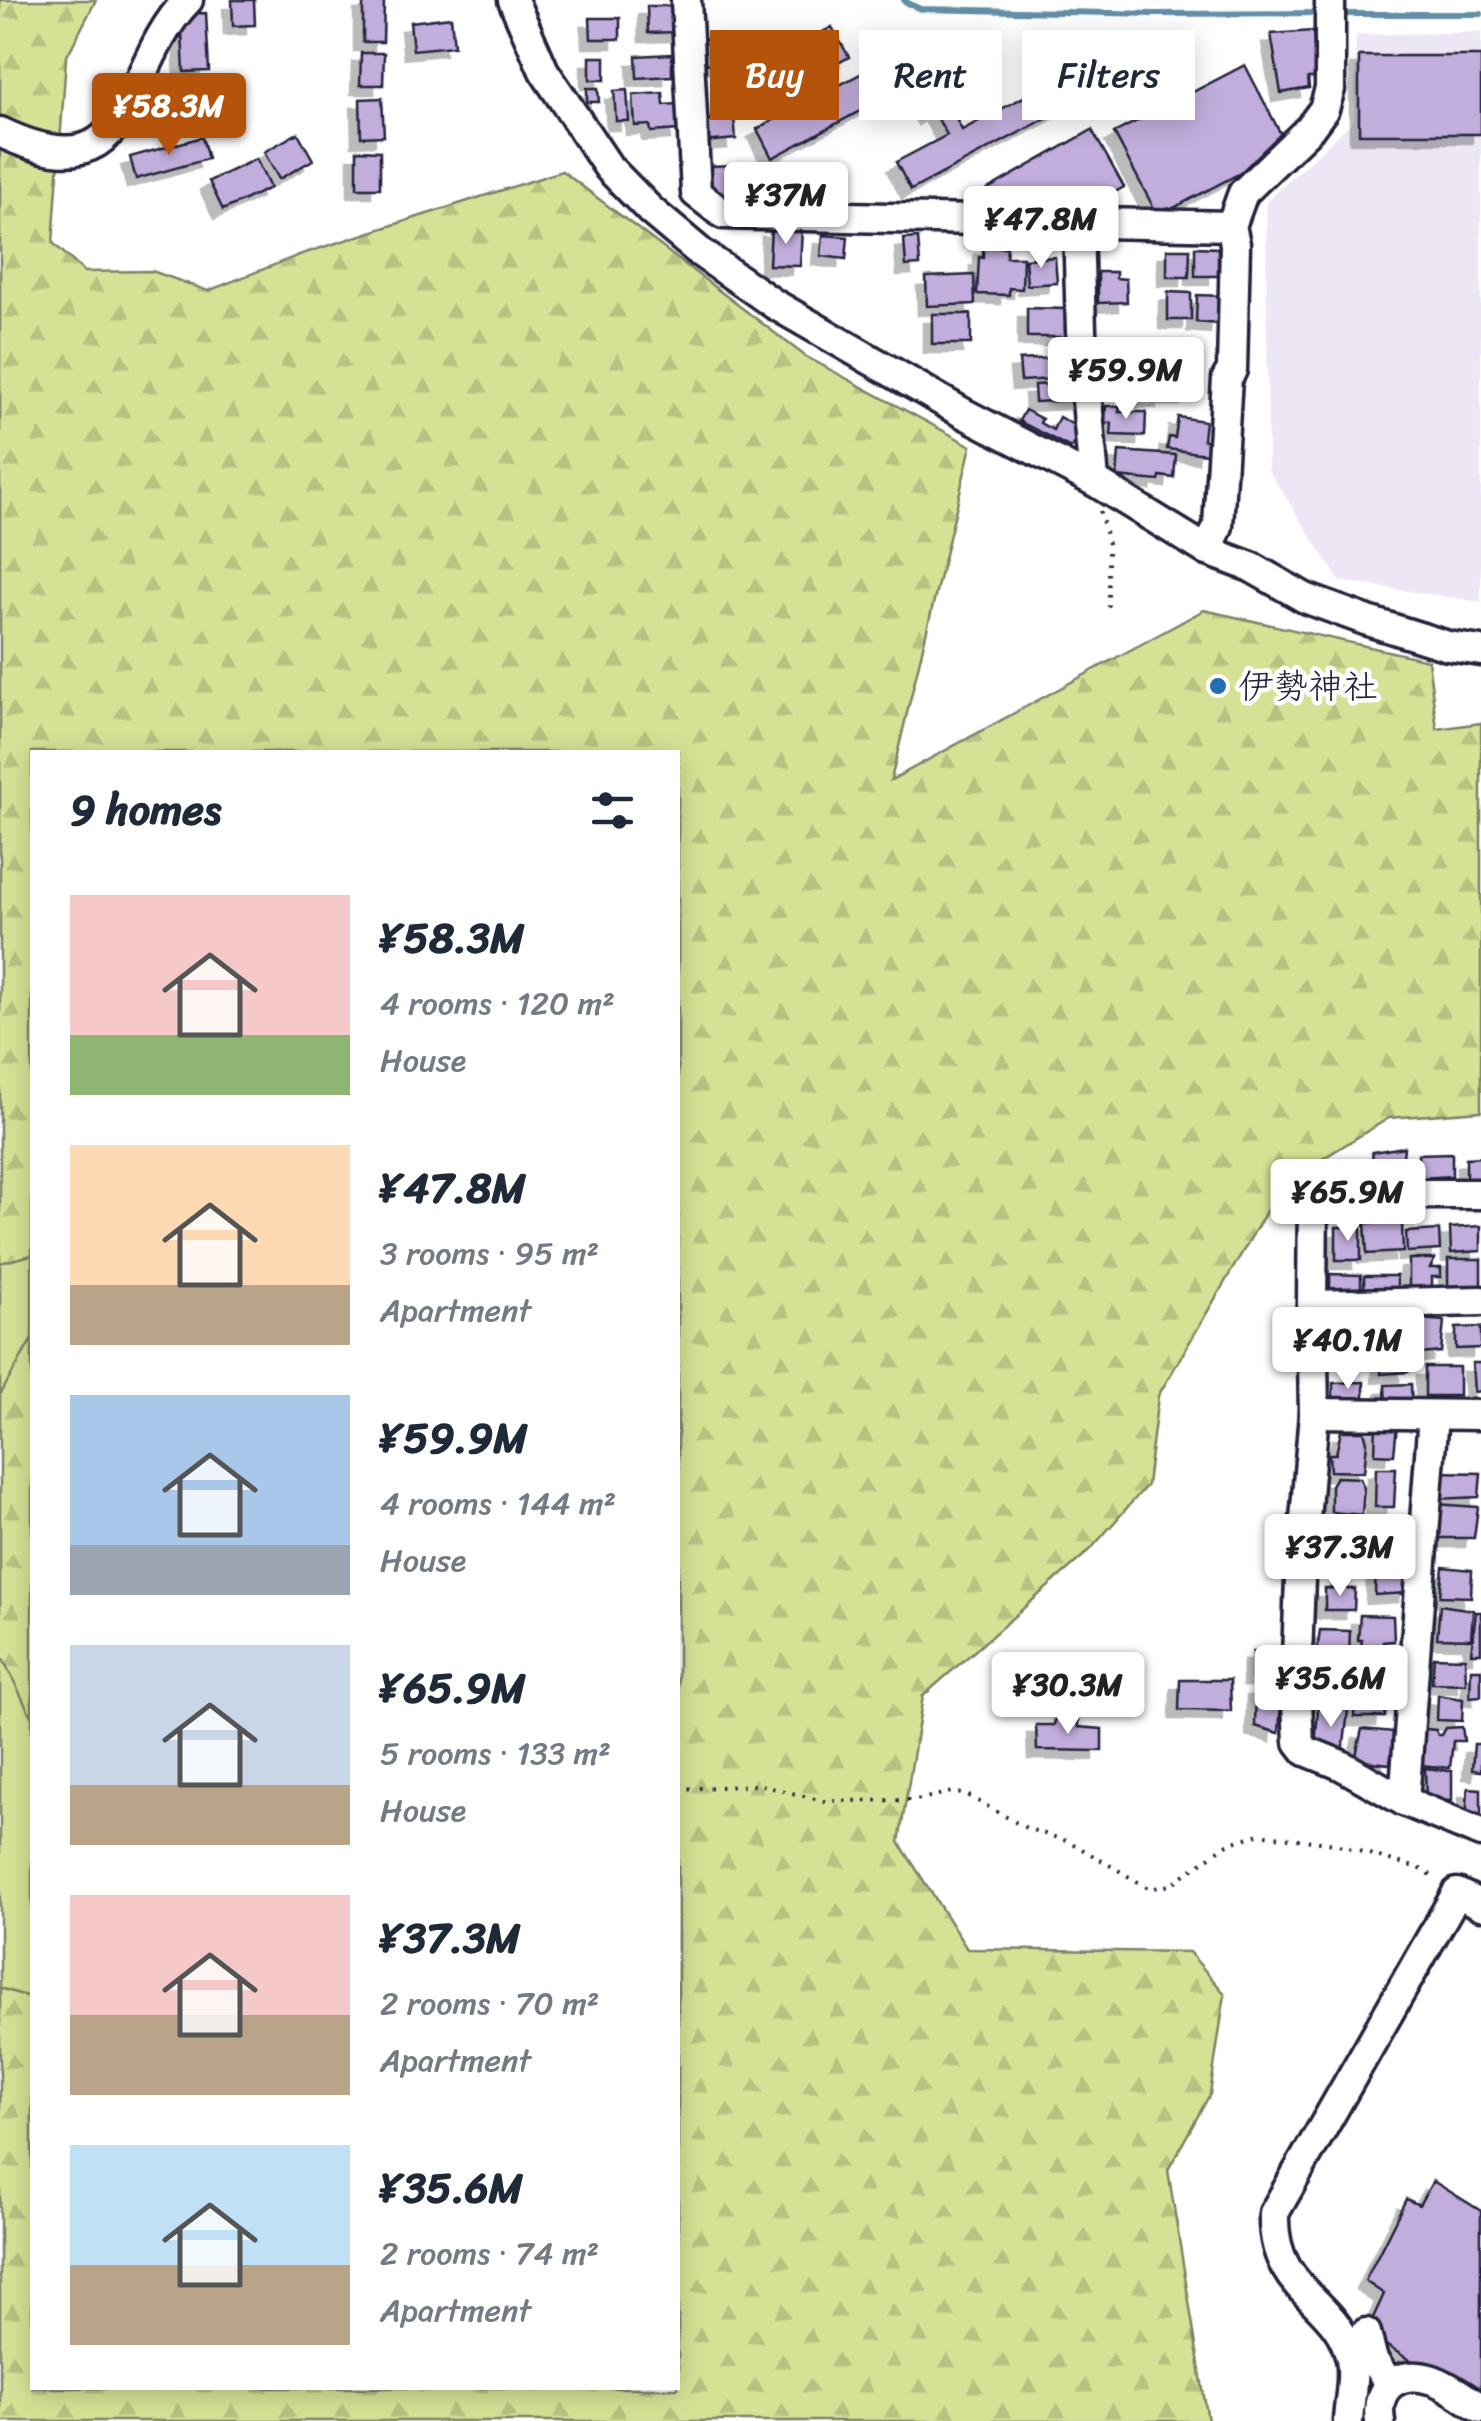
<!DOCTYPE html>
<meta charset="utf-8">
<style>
:root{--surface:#fff;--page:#f2f2f3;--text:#1f2937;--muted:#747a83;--accent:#b45309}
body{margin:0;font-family:Sriracha,"Klee One",sans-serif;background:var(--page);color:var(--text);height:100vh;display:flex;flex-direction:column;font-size:38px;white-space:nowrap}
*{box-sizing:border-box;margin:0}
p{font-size:32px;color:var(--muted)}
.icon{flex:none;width:55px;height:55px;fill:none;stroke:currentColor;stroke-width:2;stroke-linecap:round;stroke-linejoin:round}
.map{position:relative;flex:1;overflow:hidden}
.sheet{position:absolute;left:30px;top:750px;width:650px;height:1640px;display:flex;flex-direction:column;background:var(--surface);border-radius:0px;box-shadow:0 5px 25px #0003}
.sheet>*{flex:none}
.hud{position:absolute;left:710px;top:30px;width:620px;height:90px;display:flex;gap:20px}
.price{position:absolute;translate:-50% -85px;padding:0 22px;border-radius:10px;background:#fff;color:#222;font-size:32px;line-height:65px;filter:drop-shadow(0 2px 5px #0008)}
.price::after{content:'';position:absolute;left:50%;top:60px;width:30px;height:22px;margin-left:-15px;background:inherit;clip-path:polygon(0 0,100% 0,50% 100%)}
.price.on{background:var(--accent);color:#fff}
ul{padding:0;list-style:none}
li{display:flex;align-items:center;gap:30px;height:250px;padding:0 40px}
li span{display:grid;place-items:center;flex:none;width:280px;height:200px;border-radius:0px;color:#555}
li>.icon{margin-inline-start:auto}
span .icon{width:120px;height:120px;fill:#fffc;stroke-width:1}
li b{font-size:42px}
h2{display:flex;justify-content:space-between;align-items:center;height:120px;padding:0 40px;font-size:42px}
.tag{padding:0 35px;border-radius:0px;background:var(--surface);box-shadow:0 5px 25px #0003;font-size:35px;line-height:90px}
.tag.on{background:var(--accent);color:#fff}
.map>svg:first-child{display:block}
.built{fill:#ede7f5}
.green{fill:#d5e295;stroke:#7c8268;stroke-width:2.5}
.forest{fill:url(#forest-firs);stroke:#7c8268;stroke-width:2.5}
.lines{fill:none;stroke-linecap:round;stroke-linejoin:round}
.stream{stroke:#628ea6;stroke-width:6}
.building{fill:#c2aedd;stroke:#22223b;stroke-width:2.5;filter:url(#shadow)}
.minor-casing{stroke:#22223b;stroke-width:35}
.path{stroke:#22223b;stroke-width:4;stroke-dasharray:2.5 8;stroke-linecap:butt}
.minor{stroke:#fff;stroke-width:28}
.poi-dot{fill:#1f6fb2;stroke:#fff;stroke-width:4}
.labels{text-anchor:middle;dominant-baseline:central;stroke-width:9;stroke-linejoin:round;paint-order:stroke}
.poi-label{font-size:35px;fill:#22223b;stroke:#fff;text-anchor:start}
</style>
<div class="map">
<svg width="1481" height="2421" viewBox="0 0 1481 2421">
<defs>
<pattern id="forest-firs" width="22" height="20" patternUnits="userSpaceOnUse" patternTransform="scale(2.5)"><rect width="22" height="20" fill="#d5e295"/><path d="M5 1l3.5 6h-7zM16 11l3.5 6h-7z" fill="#b7c281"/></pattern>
<filter id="shadow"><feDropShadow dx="-9" dy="9" stdDeviation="0" flood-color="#0004"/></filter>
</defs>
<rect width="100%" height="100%" fill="#fff"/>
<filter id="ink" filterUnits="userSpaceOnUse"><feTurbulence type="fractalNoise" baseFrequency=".01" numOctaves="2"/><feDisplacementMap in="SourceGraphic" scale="20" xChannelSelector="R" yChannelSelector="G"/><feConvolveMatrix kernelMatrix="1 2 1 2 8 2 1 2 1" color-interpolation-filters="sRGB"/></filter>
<g filter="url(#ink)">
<path class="built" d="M 1481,32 L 1481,602 L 1340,581 L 1268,470 L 1266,202 L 1354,120 L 1356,35 Z"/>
<g class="green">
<path d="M 32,1244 L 32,1354 L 0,1408 L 0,1252 Z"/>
<path d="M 0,1605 L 32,1688 L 32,2004 L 0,1993 Z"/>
</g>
<g class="forest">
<path d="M 0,0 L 96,0 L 66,58 L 53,243 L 84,272 L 152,271 L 208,291 L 302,254 L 562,171 L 805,356 L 971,446 L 891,780 L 1204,610 L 1428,660 L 1437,729 L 1481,723 L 1481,1111 L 1389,1118 L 1283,1183 L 1158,1396 L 1147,1485 L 1090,1550 L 923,1696 L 899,1842 L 967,1949 L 1189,1952 L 1225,1994 L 1210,2094 L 1168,2170 L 1208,2421 L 0,2421 L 0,1988 L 32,1998 L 32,2388 L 678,2388 L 678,752 L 32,752 L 32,1255 L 0,1263 Z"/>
<path d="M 32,1339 L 32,1718 L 0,1653 L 0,1395 Z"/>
</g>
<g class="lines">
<g class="stream">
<path d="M 904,1 L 920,9 L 1155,14 L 1325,13"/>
<path d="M 1337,14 L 1481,14"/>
</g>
</g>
<g class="building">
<path d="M 232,0 L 254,0 L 255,25 L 233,26 Z"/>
<path d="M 363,1 L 384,1 L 383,42 L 363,42 Z"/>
<path d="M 647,6 L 678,6 L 678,32 L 648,33 Z"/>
<path d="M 206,13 L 209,71 L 184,72 L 181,14 Z"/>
<path d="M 451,17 L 454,46 L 413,50 L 410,22 Z"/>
<path d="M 590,18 L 620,18 L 620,39 L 591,39 Z"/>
<path d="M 832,27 L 849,57 L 809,79 L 793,48 Z"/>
<path d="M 1313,31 L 1316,78 L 1308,78 L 1309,88 L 1281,93 L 1271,34 Z"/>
<path d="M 738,38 L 739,63 L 696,64 L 695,39 Z"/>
<path d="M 911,47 L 936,93 L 954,83 L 964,101 L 951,109 L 962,130 L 1091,61 L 1105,87 L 911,190 L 896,162 L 947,135 L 934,112 L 927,116 L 920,103 L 930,97 L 920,79 L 772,158 L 757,129 Z"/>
<path d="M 361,53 L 384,53 L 383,85 L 360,85 Z"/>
<path d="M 672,54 L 672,76 L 637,78 L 636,56 Z"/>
<rect x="1359" y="56" width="122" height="78"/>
<rect x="590" y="57" width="15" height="23"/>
<path d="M 1245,65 L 1288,148 L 1158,216 L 1114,133 Z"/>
<path d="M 237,83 L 238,114 L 191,116 L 190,95 L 210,94 L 210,85 Z"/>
<path d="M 587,88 L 598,88 L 599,102 L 587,102 Z"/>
<path d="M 627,90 L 629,121 L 616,121 L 614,91 Z"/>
<path d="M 663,93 L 664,105 L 677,104 L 679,130 L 651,132 L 650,125 L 635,126 L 633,95 Z"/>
<path d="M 382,98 L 384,136 L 361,137 L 360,99 Z"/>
<path d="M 734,117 L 736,139 L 704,142 L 702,120 Z"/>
<path d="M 1092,130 L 1124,187 L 1062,222 L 1047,194 L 1002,219 L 986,190 Z"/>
<path d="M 298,133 L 313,160 L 279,179 L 264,152 Z"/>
<path d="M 202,137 L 208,159 L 136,179 L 130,157 Z"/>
<path d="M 357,150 L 380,151 L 380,188 L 357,188 Z"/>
<path d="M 256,159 L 270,188 L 223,210 L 209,181 Z"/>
<path d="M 741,165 L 742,203 L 718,205 L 703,192 L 706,166 Z"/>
<path d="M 767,178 L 834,181 L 833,212 L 766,209 Z"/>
<path d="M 771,228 L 802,229 L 800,266 L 769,265 Z"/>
<path d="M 823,235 L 848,237 L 846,259 L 821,256 Z"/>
<path d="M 918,238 L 920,265 L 906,266 L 904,239 Z"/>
<path d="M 983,246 L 1007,247 L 1006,257 L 1023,257 L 1022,289 L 1009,288 L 1009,295 L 977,294 L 979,257 L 983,258 Z"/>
<path d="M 1195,247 L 1218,248 L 1218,276 L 1195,276 Z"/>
<path d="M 1167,249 L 1190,249 L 1189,277 L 1167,277 Z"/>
<path d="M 1055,257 L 1057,283 L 1027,285 L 1025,259 Z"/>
<path d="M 1098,272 L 1116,272 L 1116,278 L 1126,279 L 1127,302 L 1098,303 Z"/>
<path d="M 974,275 L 975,304 L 927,306 L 926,277 Z"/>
<path d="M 1168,292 L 1191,293 L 1191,320 L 1168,320 Z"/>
<path d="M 1197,295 L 1221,296 L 1219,324 L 1196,322 Z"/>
<path d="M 1027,308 L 1068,309 L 1067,337 L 1027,337 Z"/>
<rect x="932" y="314" width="39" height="30"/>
<path d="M 1139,342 L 1139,354 L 1158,354 L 1157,378 L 1099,378 L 1099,343 Z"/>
<path d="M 1166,342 L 1182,343 L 1181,375 L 1165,375 Z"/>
<path d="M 1054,358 L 1055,379 L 1021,381 L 1019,360 Z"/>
<path d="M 1076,383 L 1077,400 L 1035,402 L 1034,385 Z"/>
<path d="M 1132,384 L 1165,385 L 1165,399 L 1131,398 Z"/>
<rect x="1168" y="385" width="20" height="11"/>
<path d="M 1106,406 L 1120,406 L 1119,412 L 1146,412 L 1145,436 L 1111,435 L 1112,423 L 1105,423 Z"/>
<path d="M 1025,410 L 1042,419 L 1040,423 L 1053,430 L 1059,417 L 1081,429 L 1071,448 L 1019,421 Z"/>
<path d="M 1178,417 L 1205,421 L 1203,440 L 1208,440 L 1207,454 L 1167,449 L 1169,437 L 1175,438 Z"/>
<path d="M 1119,451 L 1176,455 L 1174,478 L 1160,476 L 1159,481 L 1117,477 Z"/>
<path d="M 1404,1147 L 1401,1177 L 1374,1179 L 1372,1152 Z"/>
<path d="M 1452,1153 L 1452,1176 L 1419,1178 L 1418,1154 Z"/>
<path d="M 1481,1157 L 1481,1179 L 1466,1180 L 1466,1158 Z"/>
<path d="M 1402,1221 L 1403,1252 L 1367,1254 L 1365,1223 Z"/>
<path d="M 1481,1226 L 1481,1251 L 1451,1253 L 1450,1228 Z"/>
<rect x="1336" y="1227" width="25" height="33"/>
<path d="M 1439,1230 L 1440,1250 L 1407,1252 L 1406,1232 Z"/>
<path d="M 1409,1259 L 1435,1259 L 1430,1268 L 1441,1268 L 1441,1277 L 1432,1277 L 1432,1288 L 1417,1288 L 1417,1296 L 1409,1296 Z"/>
<path d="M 1448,1259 L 1481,1259 L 1481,1294 L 1448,1295 Z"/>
<path d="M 1330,1274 L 1361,1275 L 1361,1296 L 1330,1295 Z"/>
<rect x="1364" y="1276" width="33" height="24"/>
<path d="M 1418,1319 L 1444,1321 L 1441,1352 L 1409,1355 L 1406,1332 L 1418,1331 Z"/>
<path d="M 1374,1323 L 1397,1323 L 1398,1346 L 1371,1345 Z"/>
<path d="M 1481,1327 L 1481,1348 L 1456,1349 L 1456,1328 Z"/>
<path d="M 1330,1332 L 1361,1332 L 1361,1355 L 1329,1355 Z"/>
<path d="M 1406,1356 L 1408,1372 L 1381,1374 L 1382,1357 Z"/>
<path d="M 1472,1363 L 1481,1363 L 1481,1391 L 1474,1392 Z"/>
<rect x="1425" y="1367" width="34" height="29"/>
<path d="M 1364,1382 L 1364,1402 L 1333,1403 L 1333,1383 Z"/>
<path d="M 1411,1384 L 1412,1408 L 1386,1409 L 1385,1385 Z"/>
<path d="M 1376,1424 L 1397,1425 L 1394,1455 L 1375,1454 Z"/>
<path d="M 1341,1431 L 1364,1431 L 1367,1442 L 1364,1472 L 1330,1471 L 1329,1454 L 1336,1454 Z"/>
<path d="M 1376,1468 L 1396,1468 L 1394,1507 L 1375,1507 Z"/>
<path d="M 1438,1472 L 1481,1473 L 1479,1497 L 1437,1499 Z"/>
<path d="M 1336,1477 L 1360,1478 L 1364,1488 L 1362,1515 L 1331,1512 L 1331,1485 Z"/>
<path d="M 1435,1504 L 1478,1507 L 1474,1538 L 1436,1538 Z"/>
<path d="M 1372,1521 L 1403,1525 L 1406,1534 L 1402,1551 L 1369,1546 Z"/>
<path d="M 1334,1537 L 1362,1543 L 1360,1571 L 1332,1569 Z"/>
<path d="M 1376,1566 L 1410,1568 L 1407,1593 L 1375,1595 Z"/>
<path d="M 1443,1567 L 1472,1570 L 1471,1597 L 1440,1596 Z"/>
<path d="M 1325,1588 L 1355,1589 L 1354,1610 L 1325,1610 Z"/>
<path d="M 1440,1605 L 1473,1610 L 1471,1639 L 1437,1638 Z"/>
<path d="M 1476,1612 L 1481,1612 L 1481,1653 L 1471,1653 Z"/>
<path d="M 1360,1615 L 1393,1616 L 1394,1641 L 1383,1642 L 1382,1649 L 1361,1647 L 1362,1640 L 1358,1640 Z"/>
<path d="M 1320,1630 L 1350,1631 L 1349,1656 L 1317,1652 Z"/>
<path d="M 1253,1652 L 1279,1653 L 1279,1678 L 1252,1677 Z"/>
<path d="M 1434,1657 L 1465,1658 L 1466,1684 L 1432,1683 Z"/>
<path d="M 1327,1660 L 1349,1660 L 1351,1669 L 1345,1702 L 1332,1707 L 1317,1697 L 1320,1668 L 1326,1668 Z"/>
<path d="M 1357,1667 L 1389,1670 L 1385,1717 L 1354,1717 Z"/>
<path d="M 1471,1669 L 1481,1669 L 1481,1696 L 1470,1697 Z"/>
<path d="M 1180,1680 L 1230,1680 L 1231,1711 L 1179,1710 Z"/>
<path d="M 1256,1687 L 1282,1687 L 1279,1733 L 1255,1726 Z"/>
<path d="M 1438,1695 L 1463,1699 L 1462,1721 L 1437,1720 Z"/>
<path d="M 1318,1708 L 1348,1710 L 1343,1753 L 1315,1748 Z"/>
<path d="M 1055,1719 L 1078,1720 L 1078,1727 L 1102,1729 L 1102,1751 L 1037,1750 L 1036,1725 L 1054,1725 Z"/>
<path d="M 1462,1727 L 1464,1741 L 1453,1741 L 1450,1768 L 1420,1765 L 1416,1728 L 1436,1730 L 1438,1735 L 1442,1735 L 1446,1728 Z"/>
<path d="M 1362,1729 L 1395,1732 L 1390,1764 L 1355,1760 Z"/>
<path d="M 1474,1744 L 1481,1744 L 1481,1771 L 1472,1770 Z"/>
<path d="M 1425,1768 L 1452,1771 L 1452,1801 L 1426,1800 Z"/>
<path d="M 1468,1788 L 1481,1789 L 1481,1821 L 1466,1821 Z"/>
<path d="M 1433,2181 L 1481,2211 L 1481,2404 L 1366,2333 L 1384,2294 L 1365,2281 L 1406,2199 L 1419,2205 Z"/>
</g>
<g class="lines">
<g class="minor-casing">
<g id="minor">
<path d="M 513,0 L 544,71 L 609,168 L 651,211 L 701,253 L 774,304 L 963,413 L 1094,481 L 1208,551 L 1251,567 L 1305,598 L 1368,621 L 1448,646 L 1481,651"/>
<path d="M 686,0 L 696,193 L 723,214 L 1231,226 L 1235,244 L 1232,370 L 1227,378 L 1218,526 L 1208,551"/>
<path d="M 0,132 C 140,199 119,70 188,0"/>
<path d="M 1078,224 L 1081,331 L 1094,481"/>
<path d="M 1231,226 L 1243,193 L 1310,128 L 1324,109 L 1330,89 L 1330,0"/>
<path d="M 1481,1194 L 1313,1194 L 1312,1305 L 1481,1301"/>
<path d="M 1312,1305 L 1314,1413 L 1300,1579 L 1296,1682 L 1299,1742 L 1306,1751 L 1341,1765 L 1404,1801 L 1481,1833"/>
<path d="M 1314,1413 L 1481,1415"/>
<path d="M 1404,1801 L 1433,1415"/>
<path d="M 1366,2333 L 1373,2360 L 1389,2383"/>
<path d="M 1348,2421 C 1349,2402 1355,2377 1351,2359 C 1338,2297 1271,2295 1274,2213 L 1457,1893 L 1481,1905"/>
<path d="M 1380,2421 C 1374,2386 1400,2369 1433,2380 C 1450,2386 1466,2399 1481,2408"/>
</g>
</g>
<g class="path">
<path d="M 1100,511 L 1108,544 L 1108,609"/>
<path d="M 678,1789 L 761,1785 L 823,1801 L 916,1800 L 952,1792 L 967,1795 L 1026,1828 L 1070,1842 L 1150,1889 L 1170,1885 L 1228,1844 L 1259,1834 L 1335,1844 L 1424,1870 L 1437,1879"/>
</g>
<use href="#minor" class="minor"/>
</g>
</g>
<circle class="poi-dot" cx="1218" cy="686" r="10"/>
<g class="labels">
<g class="poi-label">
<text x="1238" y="686">伊勢神社</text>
</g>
</g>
</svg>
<b class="price on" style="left:169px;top:158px">¥58.3M</b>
<b class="price" style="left:786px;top:247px">¥37M</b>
<b class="price" style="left:1041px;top:271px">¥47.8M</b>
<b class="price" style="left:1126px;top:422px">¥59.9M</b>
<b class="price" style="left:1348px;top:1244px">¥65.9M</b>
<b class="price" style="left:1348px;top:1392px">¥40.1M</b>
<b class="price" style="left:1340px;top:1599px">¥37.3M</b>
<b class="price" style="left:1331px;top:1730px">¥35.6M</b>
<b class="price" style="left:1068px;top:1737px">¥30.3M</b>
<div class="hud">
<a class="tag on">Buy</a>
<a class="tag">Rent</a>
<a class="tag">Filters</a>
</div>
<section class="sheet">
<h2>9 homes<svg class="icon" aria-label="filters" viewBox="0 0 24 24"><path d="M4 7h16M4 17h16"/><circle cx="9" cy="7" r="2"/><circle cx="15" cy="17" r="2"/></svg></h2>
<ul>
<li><span style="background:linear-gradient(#f6c9c9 70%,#8fb573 0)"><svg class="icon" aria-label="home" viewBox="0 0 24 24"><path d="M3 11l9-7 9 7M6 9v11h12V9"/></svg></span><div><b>¥58.3M</b><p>4 rooms · 120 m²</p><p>House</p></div></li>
<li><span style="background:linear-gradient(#ffd9b3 70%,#b9a48a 0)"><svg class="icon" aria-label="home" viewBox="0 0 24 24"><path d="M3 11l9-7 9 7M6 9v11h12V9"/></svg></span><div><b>¥47.8M</b><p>3 rooms · 95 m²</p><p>Apartment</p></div></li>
<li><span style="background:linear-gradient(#a9c7e8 75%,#9aa5b1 0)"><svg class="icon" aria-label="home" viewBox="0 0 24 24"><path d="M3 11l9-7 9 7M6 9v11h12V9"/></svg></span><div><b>¥59.9M</b><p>4 rooms · 144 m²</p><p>House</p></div></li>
<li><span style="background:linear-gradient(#c9d6e8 70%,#b9a48a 0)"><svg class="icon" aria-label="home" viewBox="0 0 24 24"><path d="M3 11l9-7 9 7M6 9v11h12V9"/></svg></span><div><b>¥65.9M</b><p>5 rooms · 133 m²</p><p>House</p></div></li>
<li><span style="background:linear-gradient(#f6c9c9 60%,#b9a48a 0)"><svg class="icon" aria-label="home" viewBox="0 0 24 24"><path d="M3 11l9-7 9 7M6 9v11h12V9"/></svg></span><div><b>¥37.3M</b><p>2 rooms · 70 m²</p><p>Apartment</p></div></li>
<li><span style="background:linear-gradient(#bfe0f5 60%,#b9a48a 0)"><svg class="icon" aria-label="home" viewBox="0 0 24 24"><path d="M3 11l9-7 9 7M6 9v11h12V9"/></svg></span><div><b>¥35.6M</b><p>2 rooms · 74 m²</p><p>Apartment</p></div></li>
</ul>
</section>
</div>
